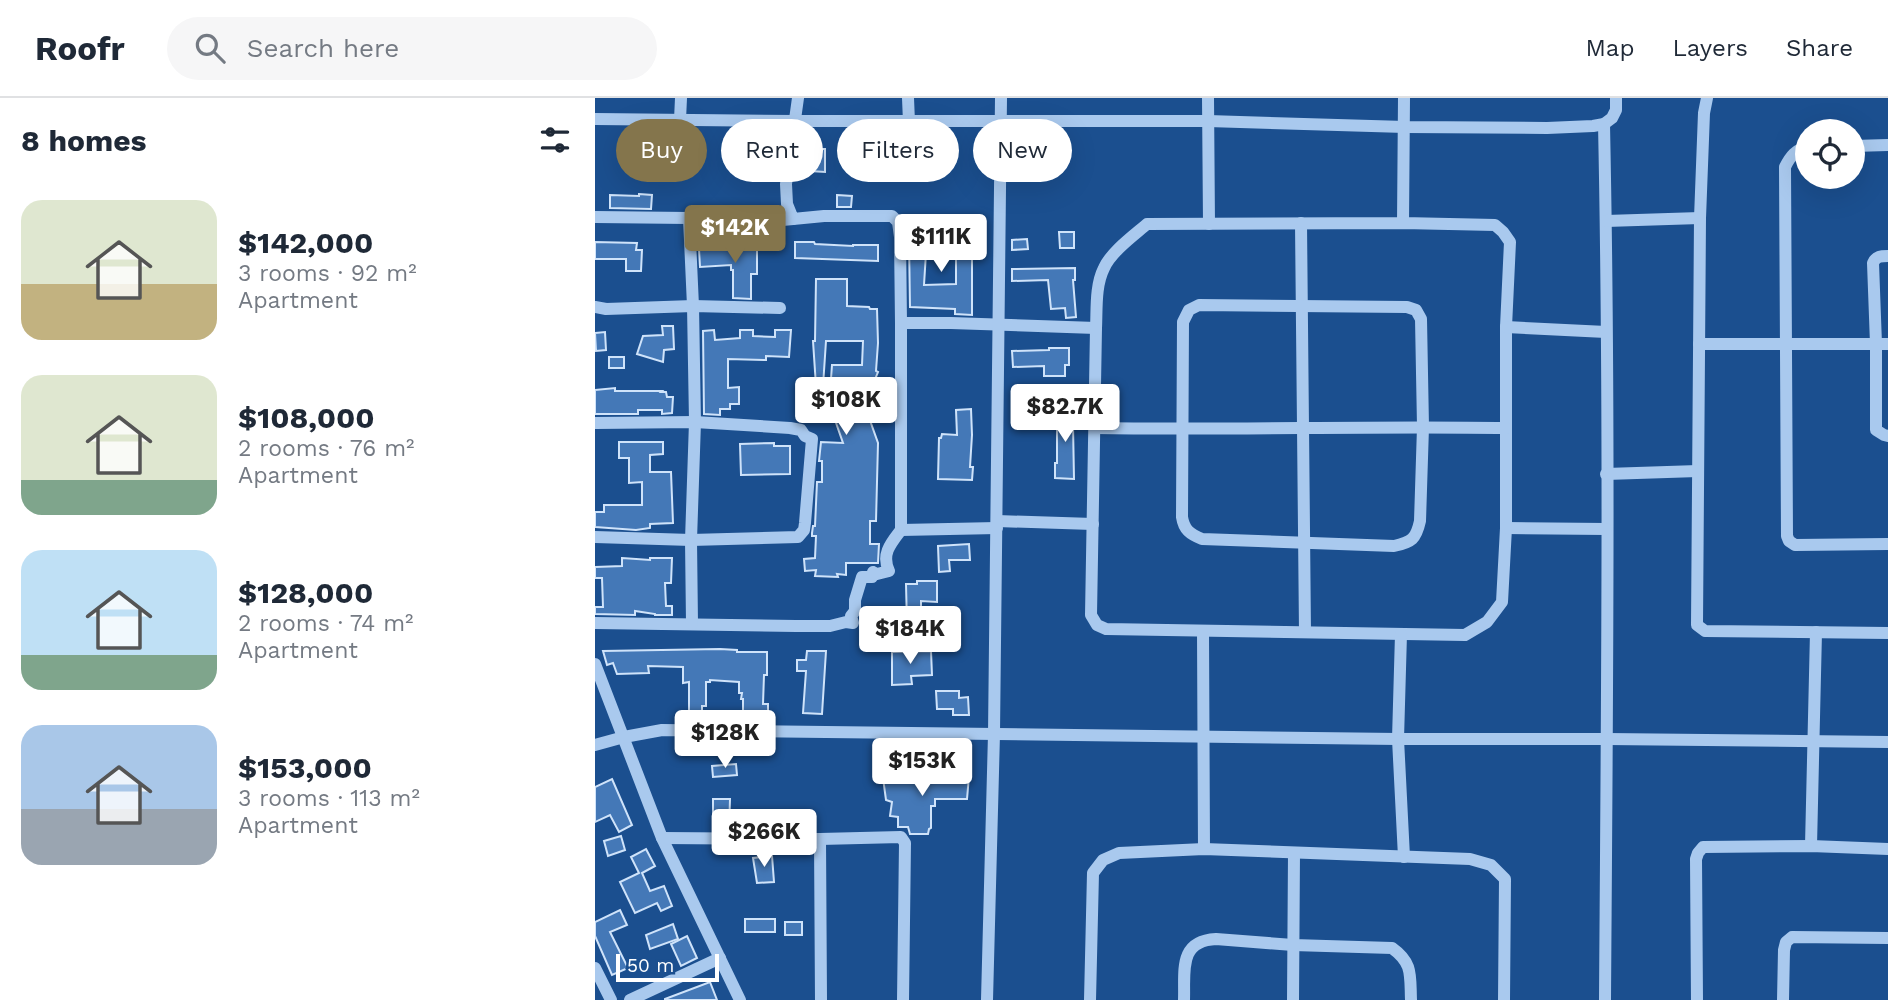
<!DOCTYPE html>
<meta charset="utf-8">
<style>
:root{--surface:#fff;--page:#f6f6f7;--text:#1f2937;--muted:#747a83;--line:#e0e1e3;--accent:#84754c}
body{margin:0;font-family:"Work Sans",sans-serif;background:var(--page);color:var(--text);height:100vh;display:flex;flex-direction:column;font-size:26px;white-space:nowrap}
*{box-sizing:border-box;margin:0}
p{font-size:23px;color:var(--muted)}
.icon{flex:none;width:38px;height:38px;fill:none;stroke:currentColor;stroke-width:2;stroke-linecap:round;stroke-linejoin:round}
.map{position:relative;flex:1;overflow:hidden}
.side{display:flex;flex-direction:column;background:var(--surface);width:595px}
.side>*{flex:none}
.top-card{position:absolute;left:21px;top:21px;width:665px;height:63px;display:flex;gap:14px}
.fabs{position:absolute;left:1200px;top:21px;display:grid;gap:14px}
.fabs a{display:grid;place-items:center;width:70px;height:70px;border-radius:50%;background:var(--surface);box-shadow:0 7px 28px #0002;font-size:35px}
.scale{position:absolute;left:21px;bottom:18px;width:103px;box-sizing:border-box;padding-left:7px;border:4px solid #fff;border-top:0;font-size:19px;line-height:24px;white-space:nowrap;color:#fff;-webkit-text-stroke:5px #1b4f8f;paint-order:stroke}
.price{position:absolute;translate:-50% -60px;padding:0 16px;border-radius:7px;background:#fff;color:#222;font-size:23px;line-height:46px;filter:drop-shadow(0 2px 4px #0008)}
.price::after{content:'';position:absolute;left:50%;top:42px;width:21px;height:16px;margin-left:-10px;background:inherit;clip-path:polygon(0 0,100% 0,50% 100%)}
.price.on{background:var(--accent);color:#fff}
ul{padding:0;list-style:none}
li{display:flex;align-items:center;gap:21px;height:175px;padding:0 21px}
li span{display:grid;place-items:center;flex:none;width:196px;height:140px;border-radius:21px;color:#555}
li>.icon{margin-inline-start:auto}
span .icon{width:84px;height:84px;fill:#fffc;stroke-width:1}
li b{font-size:30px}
h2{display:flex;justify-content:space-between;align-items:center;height:84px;padding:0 21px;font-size:30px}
.chip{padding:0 24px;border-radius:32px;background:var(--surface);box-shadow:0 7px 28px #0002;font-size:24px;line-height:63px}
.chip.on{background:var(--accent);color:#fff}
header{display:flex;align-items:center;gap:42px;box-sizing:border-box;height:98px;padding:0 35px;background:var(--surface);border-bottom:2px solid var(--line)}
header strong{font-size:33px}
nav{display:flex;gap:38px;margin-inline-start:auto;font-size:24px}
.search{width:490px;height:63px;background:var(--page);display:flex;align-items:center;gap:18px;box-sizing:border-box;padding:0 24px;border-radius:38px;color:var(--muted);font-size:26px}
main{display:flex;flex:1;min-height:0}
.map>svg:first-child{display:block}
.building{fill:#4478b7;stroke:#cfe3fa;stroke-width:2;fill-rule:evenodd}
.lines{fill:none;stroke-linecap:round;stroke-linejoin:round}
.minor{stroke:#a9c9ee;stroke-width:12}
</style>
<header>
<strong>Roofr</strong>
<div class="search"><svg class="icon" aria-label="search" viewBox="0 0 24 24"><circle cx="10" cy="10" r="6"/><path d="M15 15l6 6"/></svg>Search here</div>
<nav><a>Map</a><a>Layers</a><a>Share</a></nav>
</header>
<main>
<section class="side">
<h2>8 homes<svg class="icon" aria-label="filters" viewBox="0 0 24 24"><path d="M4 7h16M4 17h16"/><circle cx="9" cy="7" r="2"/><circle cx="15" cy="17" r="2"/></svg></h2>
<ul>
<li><span style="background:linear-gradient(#dfe7d0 60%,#c2b280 0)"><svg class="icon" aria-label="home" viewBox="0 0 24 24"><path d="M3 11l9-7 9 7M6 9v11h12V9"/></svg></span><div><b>$142,000</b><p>3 rooms · 92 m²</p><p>Apartment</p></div></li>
<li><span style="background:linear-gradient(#dfe7d0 75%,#7fa58c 0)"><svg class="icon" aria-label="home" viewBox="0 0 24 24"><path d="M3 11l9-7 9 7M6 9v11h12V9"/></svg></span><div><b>$108,000</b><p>2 rooms · 76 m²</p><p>Apartment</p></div></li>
<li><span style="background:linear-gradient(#bfe0f5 75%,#7fa58c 0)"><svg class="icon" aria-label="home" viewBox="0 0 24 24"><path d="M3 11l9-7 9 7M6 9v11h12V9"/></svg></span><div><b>$128,000</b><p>2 rooms · 74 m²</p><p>Apartment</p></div></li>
<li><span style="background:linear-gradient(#a9c7e8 60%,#9aa5b1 0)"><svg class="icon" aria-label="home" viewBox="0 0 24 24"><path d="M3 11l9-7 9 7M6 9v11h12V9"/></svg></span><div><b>$153,000</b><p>3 rooms · 113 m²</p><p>Apartment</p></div></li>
</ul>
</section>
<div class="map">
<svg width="1293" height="902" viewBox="0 0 1293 902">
<rect width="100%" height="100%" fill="#1b4f8f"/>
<g class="building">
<path d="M 323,50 L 339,50 L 340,79 L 324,80 Z"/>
<path d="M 215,51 L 230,51 L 230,74 L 215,73 Z"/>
<path d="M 44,96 L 57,97 L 56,111 L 15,110 L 15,97 L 44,98 Z"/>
<path d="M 242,97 L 257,98 L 256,109 L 242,109 Z"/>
<path d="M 464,134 L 479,134 L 479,150 L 465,150 Z"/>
<path d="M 369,138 L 371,143 L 377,142 L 377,217 L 360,216 L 360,211 L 315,209 L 314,143 L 321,143 L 321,140 ZM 331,155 L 361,155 L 361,186 L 329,187 Z"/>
<path d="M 432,141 L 433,151 L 417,152 L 417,142 Z"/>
<path d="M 0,144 L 42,145 L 41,152 L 47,152 L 46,173 L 31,173 L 31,161 L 0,161 Z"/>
<path d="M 200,144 L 219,144 L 220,146 L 258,148 L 258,147 L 283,147 L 283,163 L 200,160 Z"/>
<path d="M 142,145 L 162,145 L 162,176 L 156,176 L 156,201 L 138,200 L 138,172 L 136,172 L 136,167 L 105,169 L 104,151 L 142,150 Z"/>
<path d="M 480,170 L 480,182 L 478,182 L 481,219 L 471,220 L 470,210 L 456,211 L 453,182 L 417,183 L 417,171 Z"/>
<path d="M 221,181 L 252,181 L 252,208 L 274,209 L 275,211 L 282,211 L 283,245 L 281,273 L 283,274 L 281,279 L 281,314 L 272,314 L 283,345 L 281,423 L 275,423 L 275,446 L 284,446 L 283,465 L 251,465 L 251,477 L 242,476 L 243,479 L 220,478 L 221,472 L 210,473 L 209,461 L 220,460 L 221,438 L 217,438 L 217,435 L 218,428 L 220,428 L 222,384 L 227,384 L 227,363 L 224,363 L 226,344 L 248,345 L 240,322 L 233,322 L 237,267 L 267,267 L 268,243 L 231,243 L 228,288 L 221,288 L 218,243 L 220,243 Z"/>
<path d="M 67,228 L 78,228 L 79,251 L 69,252 L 68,264 L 42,256 L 48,238 L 68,237 Z"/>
<path d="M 119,232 L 120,242 L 145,240 L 145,232 L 158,232 L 158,238 L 180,239 L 180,232 L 196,232 L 194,259 L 171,258 L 171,262 L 133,261 L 133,290 L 144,289 L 144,306 L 135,306 L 135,311 L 125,311 L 125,317 L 109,316 L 108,233 Z"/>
<path d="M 10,234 L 11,252 L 1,253 L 0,235 Z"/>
<path d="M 454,250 L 474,250 L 474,267 L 470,267 L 470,278 L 449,278 L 449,268 L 418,269 L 417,253 L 454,252 Z"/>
<rect x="14" y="259" width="15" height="11"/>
<path d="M 20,290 L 20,293 L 67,293 L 66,294 L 71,294 L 72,299 L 78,299 L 77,315 L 67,316 L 67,312 L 43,312 L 43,316 L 0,316 L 0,292 Z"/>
<path d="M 376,311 L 377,337 L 375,369 L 378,369 L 377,382 L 343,381 L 344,340 L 346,340 L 347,336 L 362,337 L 361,312 Z"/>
<path d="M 462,312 L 481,312 L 481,327 L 478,327 L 479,381 L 460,380 L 460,365 L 462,365 Z"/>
<path d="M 24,344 L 68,344 L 68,356 L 55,357 L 55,374 L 76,374 L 78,425 L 55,426 L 55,430 L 41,432 L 0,429 L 0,414 L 9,414 L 9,407 L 47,407 L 47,384 L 34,385 L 34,360 L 24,360 Z"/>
<path d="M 179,345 L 179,348 L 195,348 L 195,376 L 146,377 L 145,346 Z"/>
<path d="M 374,446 L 375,462 L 354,462 L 355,473 L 344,474 L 343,448 Z"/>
<path d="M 27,460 L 55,462 L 55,460 L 77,460 L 76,485 L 70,485 L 71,508 L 77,508 L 77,517 L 60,517 L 60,516 L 40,513 L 40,517 L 0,516 L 0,509 L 8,509 L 7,480 L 0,480 L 0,469 L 27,468 Z"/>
<path d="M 322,483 L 342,483 L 342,504 L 326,503 L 326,527 L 312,527 L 311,486 L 322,486 Z"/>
<path d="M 125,551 L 142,552 L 142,554 L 172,554 L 172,577 L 169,577 L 168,606 L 173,606 L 173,619 L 157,619 L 157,615 L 148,615 L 148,601 L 146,601 L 147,595 L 144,595 L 144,584 L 115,582 L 115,584 L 111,584 L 111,608 L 107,608 L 107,616 L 94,616 L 94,584 L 88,585 L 88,569 L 53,568 L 54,575 L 22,576 L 18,565 L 12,567 L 8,553 Z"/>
<path d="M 212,553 L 231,553 L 227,616 L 208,615 L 211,573 L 202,573 L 202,562 L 211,562 Z"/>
<path d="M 336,553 L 337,577 L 316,578 L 317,586 L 297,587 L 297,554 Z"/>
<path d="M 341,593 L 364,593 L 364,600 L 373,599 L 374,617 L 358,617 L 358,611 L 342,611 Z"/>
<path d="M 141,666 L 142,677 L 118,679 L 117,668 Z"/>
<path d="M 344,676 L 374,678 L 372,701 L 340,701 L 340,708 L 336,708 L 336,730 L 334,731 L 333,736 L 315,736 L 313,729 L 303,729 L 303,719 L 295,718 L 297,704 L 291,702 L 288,680 L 315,678 L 314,677 L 344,678 Z"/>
<path d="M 17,681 L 37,727 L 24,734 L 15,717 L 0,724 L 0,689 Z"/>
<path d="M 118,701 L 135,701 L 134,732 L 118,732 Z"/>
<path d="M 155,715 L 170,716 L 169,732 L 154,732 Z"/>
<path d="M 26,738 L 30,752 L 13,758 L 9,743 Z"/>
<path d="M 51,751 L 60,768 L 47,775 L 55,793 L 69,788 L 77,808 L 66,813 L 62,805 L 40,815 L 25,784 L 44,775 L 36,759 Z"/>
<path d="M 177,758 L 179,784 L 162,785 L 158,760 Z"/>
<path d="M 25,812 L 32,827 L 15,834 L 33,870 L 17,877 L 0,838 L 0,824 Z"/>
<rect x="150" y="821" width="30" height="13"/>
<rect x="190" y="824" width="17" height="13"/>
<path d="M 78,826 L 83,841 L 55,851 L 51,837 Z"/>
<path d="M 92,838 L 102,860 L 86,868 L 76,846 Z"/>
<path d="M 115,884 L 122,902 L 70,902 L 70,901 Z"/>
</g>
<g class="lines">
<g class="minor">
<path d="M 203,0 L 191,86 L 192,106 L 198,121 L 229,118 L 297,118 L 303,124 L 305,139 L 306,225 L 356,225 L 501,230"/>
<path d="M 313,0 L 314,24"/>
<path d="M 613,0 L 614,126"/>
<path d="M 1112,0 L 1109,15 L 1105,120 L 1102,527 L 1110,533 L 1293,535"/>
<path d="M 0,21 L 201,23 L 613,23 L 810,29 L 952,30 L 998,28 L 1009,26 L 1017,20 L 1021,12 L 1021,0"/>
<path d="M 85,22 L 86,0"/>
<path d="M 1009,26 C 1015,318 1012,610 1010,902"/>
<path d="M 1258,48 L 1293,47"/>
<path d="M 1213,50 C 1201,50 1195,59 1190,69 L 1192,438 L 1194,443 L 1200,447 L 1293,446"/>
<path d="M 0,119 L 94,120"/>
<path d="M 1011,123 L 1105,120"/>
<path d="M 706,125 L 710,534"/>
<path d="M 808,125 L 900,127 L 908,134 L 915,144 L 911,229 L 911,430 L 907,504 L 892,524 L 870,537 L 511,531 L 502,527 L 496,517 L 501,230 C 502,211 500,188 509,170 C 516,154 538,138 552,126 L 808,125 L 809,0"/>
<path d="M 1293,158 C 1286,158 1281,158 1278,165 L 1281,246 L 1281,332 L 1289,337 L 1293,338"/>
<path d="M 604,207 L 812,209 L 821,212 L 826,221 L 828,329 L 825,423 C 821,441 817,444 799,448 L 607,441 C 595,436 589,432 587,419 L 588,224 L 594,212 Z"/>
<path d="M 0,209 L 11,211 L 98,208 L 185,210"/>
<path d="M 911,229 L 1011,234"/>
<path d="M 1104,246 L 1293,246"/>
<path d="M 0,325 L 100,324 L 195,330 L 206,332 L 210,338 L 217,341 L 210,425 L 209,432 L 203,439 L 96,442 L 0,439"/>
<path d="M 500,330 C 637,332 774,328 911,330"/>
<path d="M 1011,376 L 1103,373"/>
<path d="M 402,423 L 498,426"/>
<path d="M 911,430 L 1011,431"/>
<path d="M 306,432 L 402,430"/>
<path d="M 0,525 L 201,528 L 235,528 L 251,524 L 258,525 L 256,518 L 260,513 L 260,502 L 267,479 L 277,479 L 278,474 L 282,476 L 294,473 C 286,456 296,445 306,432 L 306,225"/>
<path d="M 97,526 L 96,442 L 100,324 L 98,208 L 94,120 L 119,120 L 135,127 L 198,121"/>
<path d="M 608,534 L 609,751"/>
<path d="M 806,536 L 803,641 L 809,759"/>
<path d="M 0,566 L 67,740 L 145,902"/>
<path d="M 0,647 L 29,639 L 67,632 L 803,641 L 1012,641 L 1293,644"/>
<path d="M 67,740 L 225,741 L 306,739 L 310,745 L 308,902"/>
<path d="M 225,741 L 226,902"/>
<path d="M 1216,748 L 1221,534"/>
<path d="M 0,870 L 16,902"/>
<path d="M 35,902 L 125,860"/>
<path d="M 392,902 L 399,636 L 406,0"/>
<path d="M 495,902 L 498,775 L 508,762 L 524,755 L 609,751 L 875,761 L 896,767 L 910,781 L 909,902"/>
<path d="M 589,902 C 590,873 583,843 621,841 L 698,847 L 797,850 C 818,865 815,877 816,902"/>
<path d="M 698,902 L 699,755"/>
<path d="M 1102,902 L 1101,761 L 1103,755 L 1108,749 L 1216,748 L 1293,751"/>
<path d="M 1188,902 L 1189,852 L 1191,844 L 1197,839 L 1293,840"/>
</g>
</g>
</svg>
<div class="fabs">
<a><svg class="icon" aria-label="locate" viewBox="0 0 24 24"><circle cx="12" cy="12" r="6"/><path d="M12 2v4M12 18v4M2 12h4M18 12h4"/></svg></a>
</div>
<div class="scale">50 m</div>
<b class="price on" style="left:140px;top:167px">$142K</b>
<b class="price" style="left:346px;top:176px">$111K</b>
<b class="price" style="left:251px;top:339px">$108K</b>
<b class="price" style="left:470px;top:346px">$82.7K</b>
<b class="price" style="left:315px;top:568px">$184K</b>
<b class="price" style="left:130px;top:672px">$128K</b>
<b class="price" style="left:327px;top:700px">$153K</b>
<b class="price" style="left:169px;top:771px">$266K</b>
<div class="top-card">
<a class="chip on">Buy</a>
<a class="chip">Rent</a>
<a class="chip">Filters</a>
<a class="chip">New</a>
</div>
</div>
</main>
